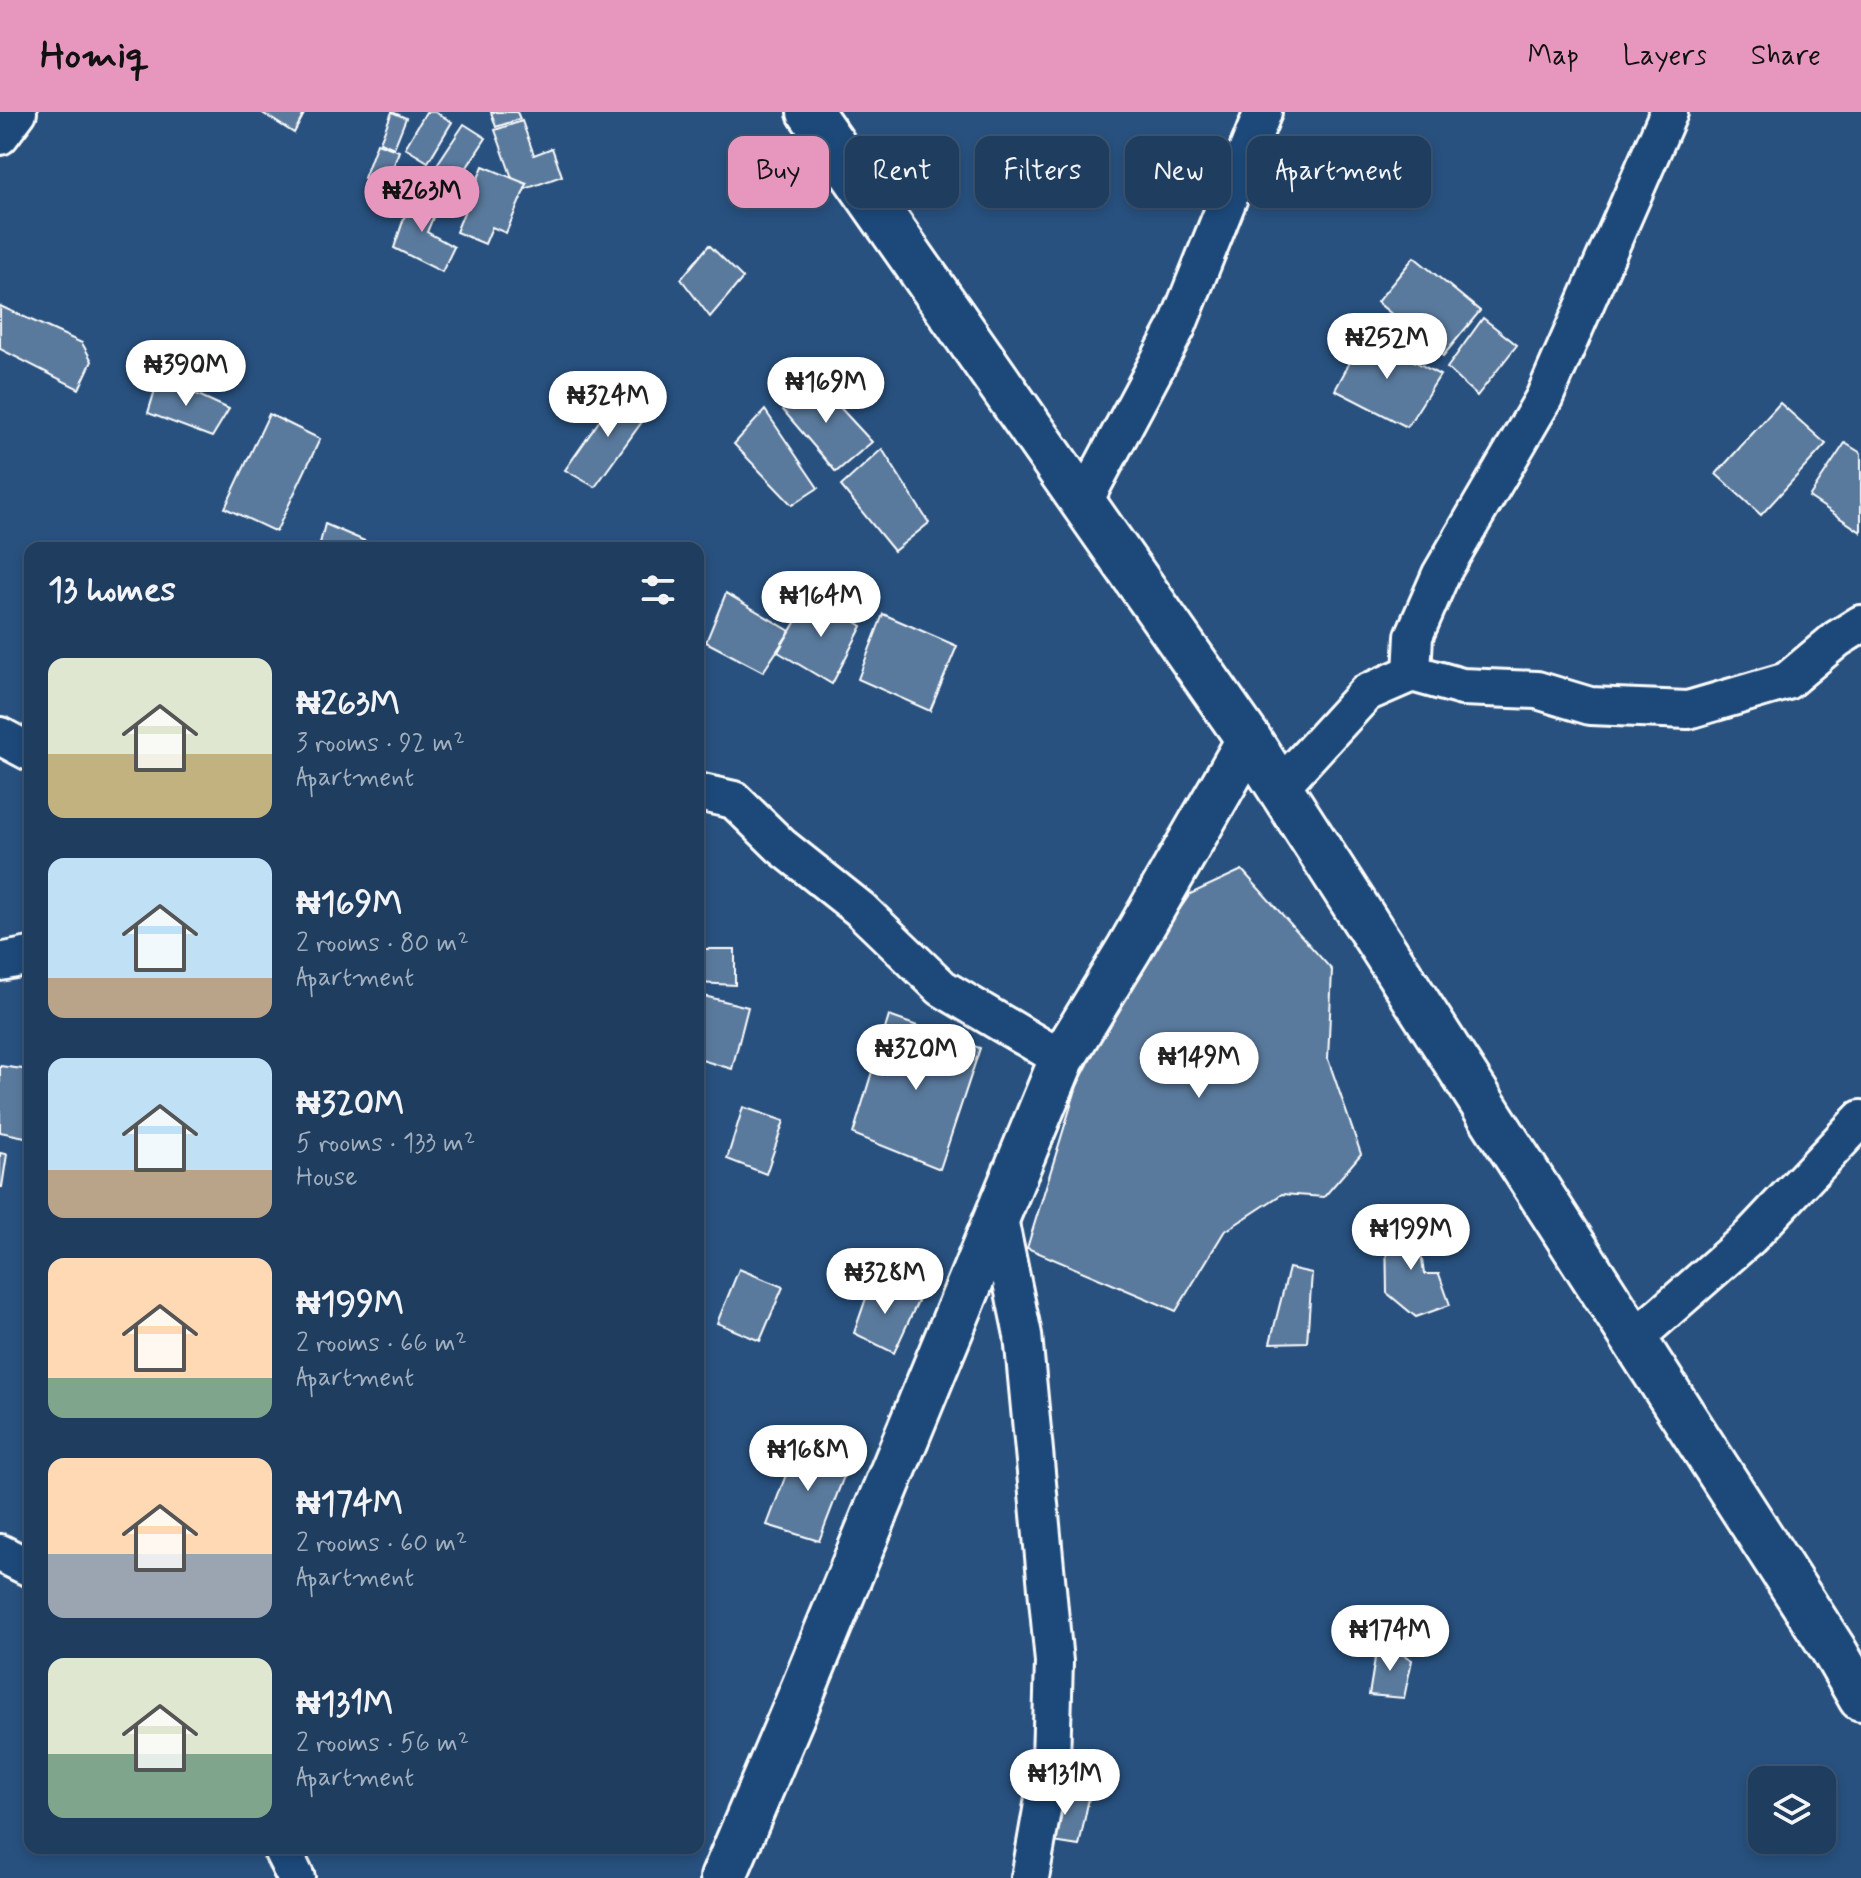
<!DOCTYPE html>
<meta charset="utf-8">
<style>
:root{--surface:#1e3d5f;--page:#2b4868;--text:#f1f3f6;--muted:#a1aebd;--line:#3c5674;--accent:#e797bd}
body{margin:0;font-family:Mynerve,sans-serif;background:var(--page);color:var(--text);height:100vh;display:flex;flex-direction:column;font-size:30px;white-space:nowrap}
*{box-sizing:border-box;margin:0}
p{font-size:26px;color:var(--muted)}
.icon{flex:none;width:44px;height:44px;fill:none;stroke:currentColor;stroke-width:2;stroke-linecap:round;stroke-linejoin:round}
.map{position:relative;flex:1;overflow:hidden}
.sheet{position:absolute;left:24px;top:430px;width:680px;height:1312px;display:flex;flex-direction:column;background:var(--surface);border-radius:16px;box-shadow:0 4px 12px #0003,0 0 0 2px var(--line)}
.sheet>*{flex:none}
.top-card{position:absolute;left:728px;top:24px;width:760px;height:72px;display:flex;gap:16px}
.fabs{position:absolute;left:1748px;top:1654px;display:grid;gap:16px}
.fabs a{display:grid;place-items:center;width:88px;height:88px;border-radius:16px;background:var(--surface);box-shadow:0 4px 12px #0003,0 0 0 2px var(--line);font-size:40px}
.price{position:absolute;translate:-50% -68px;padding:0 18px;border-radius:28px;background:#fff;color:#222;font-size:26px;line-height:52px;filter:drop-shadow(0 2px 4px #0008)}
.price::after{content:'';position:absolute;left:50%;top:48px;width:24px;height:18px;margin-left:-12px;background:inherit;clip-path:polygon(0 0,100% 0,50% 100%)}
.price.selected{background:var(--accent);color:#111}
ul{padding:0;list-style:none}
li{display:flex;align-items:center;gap:24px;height:200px;padding:0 24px}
li span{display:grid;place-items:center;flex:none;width:224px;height:160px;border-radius:16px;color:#555}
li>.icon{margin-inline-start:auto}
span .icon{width:96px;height:96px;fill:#fffc;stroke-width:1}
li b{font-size:34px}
h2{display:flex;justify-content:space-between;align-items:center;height:96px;padding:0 24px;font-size:34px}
.tag{padding:0 28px;border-radius:16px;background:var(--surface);box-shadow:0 4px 12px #0003,0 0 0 2px var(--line);font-size:28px;line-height:72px}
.tag.selected{background:var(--accent);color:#111}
header{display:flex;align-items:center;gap:48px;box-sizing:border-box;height:112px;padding:0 40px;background:var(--accent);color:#111}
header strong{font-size:38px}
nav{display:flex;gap:44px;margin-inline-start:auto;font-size:28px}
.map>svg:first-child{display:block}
.building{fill:#5a7a9d;stroke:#fff;stroke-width:2}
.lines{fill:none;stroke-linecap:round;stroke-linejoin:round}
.street-casing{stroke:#fff;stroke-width:42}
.secondary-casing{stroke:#fff;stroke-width:50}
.primary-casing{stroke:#fff;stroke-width:50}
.street{stroke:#1f4a7a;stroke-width:36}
.secondary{stroke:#1f4a7a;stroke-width:44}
.primary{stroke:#1f4a7a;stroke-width:44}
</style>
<header>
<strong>Homiq</strong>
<nav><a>Map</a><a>Layers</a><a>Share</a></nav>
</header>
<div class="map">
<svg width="1861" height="1766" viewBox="0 0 1861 1766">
<rect width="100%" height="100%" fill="#28517f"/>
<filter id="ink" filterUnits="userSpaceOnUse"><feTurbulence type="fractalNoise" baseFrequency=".0125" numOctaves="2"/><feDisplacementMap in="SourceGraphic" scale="16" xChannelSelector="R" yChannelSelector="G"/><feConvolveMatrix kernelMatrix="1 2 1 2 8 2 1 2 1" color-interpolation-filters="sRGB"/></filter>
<g filter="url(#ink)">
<g class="building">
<path d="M 261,0 L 305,0 L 294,21 Z"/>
<path d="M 392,0 L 406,6 L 394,36 L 380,30 Z"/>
<path d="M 426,0 L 435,0 L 452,10 L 428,50 L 405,36 Z"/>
<path d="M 491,0 L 517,0 L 520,7 L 496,15 Z"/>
<path d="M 522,9 L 534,43 L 552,36 L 562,64 L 517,80 L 495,18 Z"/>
<path d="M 464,12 L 486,26 L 454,75 L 432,60 Z"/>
<path d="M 377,31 L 399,39 L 386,74 L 364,66 Z"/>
<path d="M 483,54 L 527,72 L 506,121 L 492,115 L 485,132 L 456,120 Z"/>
<path d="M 413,79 L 439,91 L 427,120 L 454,135 L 442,160 L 394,136 Z"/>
<path d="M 709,133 L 743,166 L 710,205 L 681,167 Z"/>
<path d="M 1414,145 L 1480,199 L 1443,244 L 1377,190 Z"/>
<path d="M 0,194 L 82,231 L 92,249 L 79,277 L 0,237 Z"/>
<path d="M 1483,206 L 1517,233 L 1477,284 L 1447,256 Z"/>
<path d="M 1365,222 L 1440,263 L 1407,315 L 1335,278 Z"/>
<path d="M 810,263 L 872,330 L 836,360 L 783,298 Z"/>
<path d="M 159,265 L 229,297 L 212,325 L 148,301 Z"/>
<path d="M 623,275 L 649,300 L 595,375 L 565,358 Z"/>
<path d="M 1780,291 L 1826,332 L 1761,403 L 1716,362 Z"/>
<path d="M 765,298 L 818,376 L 792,393 L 734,332 Z"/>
<path d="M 269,302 L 320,327 L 276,420 L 225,396 Z"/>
<path d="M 1845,331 L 1861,341 L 1861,420 L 1809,385 Z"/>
<path d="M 882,337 L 929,411 L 894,439 L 841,374 Z"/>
<path d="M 325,412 L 381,436 L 322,436 L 319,435 Z"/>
<path d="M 726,481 L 790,519 L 763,560 L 706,530 Z"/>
<path d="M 812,481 L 862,514 L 832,572 L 778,540 Z"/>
<path d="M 883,502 L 957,534 L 930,599 L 858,567 Z"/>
<path d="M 1242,758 L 1332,858 L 1328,947 L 1361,1042 L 1324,1085 L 1282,1082 L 1224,1120 L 1176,1199 L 1027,1136 L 1077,974 L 1128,873 L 1190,782 Z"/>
<path d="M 698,837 L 735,837 L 735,873 L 698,871 Z"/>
<path d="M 704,884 L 748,895 L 732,957 L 698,947 L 698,905 Z"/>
<path d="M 889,904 L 980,936 L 940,1057 L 853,1022 Z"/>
<path d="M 0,954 L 30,958 L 30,1026 L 0,1020 Z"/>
<path d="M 743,995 L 784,1009 L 766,1062 L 727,1047 Z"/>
<path d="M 0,1041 L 7,1042 L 2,1075 L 0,1075 Z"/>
<path d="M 1416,1106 L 1424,1162 L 1439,1162 L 1450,1193 L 1416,1205 L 1387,1181 L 1386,1115 Z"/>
<path d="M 1289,1156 L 1312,1161 L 1307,1230 L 1270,1231 Z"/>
<path d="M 739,1157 L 783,1175 L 760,1229 L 717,1211 Z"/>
<path d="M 873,1166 L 918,1189 L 894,1241 L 854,1221 Z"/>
<path d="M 798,1331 L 849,1351 L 819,1429 L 767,1413 Z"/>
<path d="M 1378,1528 L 1412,1548 L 1404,1586 L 1369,1583 Z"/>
<path d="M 1046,1676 L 1089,1686 L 1079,1734 L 1047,1729 Z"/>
</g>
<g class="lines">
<g class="street-casing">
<g id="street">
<path d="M 0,24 L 18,0"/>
<path d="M 1083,391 L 1177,215 L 1263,0"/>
<path d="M 1412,561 L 1414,524 L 1441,462 L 1544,286 L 1669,0"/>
<path d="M 0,624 L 30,640"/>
<path d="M 1280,675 L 1366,581 L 1412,561 L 1462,575 L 1537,578 L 1590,594 L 1688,598 L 1787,569 L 1837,527 L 1861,512"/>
<path d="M 698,680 L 734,688 L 781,734 L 860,797 L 942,876 L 1062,947"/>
<path d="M 0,850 L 30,844"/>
<path d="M 998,1102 L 1023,1223 L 1054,1550 L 1051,1647 L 1030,1766"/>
<path d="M 1634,1227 L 1750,1125 L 1861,1007"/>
<path d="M 0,1441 L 30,1456"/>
<path d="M 281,1736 L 296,1766"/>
</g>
</g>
<g class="secondary-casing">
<path id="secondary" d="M 723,1766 L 797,1592 L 1062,947 L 1129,837 L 1249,628"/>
</g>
<g class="primary-casing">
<path id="primary" d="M 810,0 L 1249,628 L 1833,1537 L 1861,1586"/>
</g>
<use href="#street" class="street"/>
<use href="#secondary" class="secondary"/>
<use href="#primary" class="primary"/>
</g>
</g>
</svg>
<div class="fabs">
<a><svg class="icon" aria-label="layers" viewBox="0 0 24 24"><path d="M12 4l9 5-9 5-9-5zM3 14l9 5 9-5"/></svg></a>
</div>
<b class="price selected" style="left:422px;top:122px">₦263M</b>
<b class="price" style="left:1387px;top:269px">₦252M</b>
<b class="price" style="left:186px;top:296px">₦390M</b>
<b class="price" style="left:826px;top:313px">₦169M</b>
<b class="price" style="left:608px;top:327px">₦324M</b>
<b class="price" style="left:821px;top:527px">₦164M</b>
<b class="price" style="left:916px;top:980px">₦320M</b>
<b class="price" style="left:1199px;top:988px">₦149M</b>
<b class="price" style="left:1411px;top:1160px">₦199M</b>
<b class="price" style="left:885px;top:1204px">₦328M</b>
<b class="price" style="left:808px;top:1381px">₦168M</b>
<b class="price" style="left:1390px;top:1561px">₦174M</b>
<b class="price" style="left:1065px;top:1705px">₦131M</b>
<div class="top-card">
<a class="tag selected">Buy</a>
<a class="tag">Rent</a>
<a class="tag">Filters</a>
<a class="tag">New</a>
<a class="tag">Apartment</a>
</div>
<section class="sheet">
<h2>13 homes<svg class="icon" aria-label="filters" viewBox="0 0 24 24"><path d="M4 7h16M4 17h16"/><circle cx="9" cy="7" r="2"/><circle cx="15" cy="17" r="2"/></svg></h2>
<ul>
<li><span style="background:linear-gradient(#dfe7d0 60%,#c2b280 0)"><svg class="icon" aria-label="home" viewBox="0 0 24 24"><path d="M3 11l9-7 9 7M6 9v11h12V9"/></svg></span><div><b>₦263M</b><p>3 rooms · 92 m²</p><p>Apartment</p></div></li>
<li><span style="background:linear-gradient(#bfe0f5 75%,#b9a48a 0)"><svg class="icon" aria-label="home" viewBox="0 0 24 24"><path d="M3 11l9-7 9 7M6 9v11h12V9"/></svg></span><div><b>₦169M</b><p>2 rooms · 80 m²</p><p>Apartment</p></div></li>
<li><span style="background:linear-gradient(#bfe0f5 70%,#b9a48a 0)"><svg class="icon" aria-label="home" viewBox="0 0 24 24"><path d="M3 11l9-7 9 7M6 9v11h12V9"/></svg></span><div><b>₦320M</b><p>5 rooms · 133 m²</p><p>House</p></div></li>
<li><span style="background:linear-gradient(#ffd9b3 75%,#7fa58c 0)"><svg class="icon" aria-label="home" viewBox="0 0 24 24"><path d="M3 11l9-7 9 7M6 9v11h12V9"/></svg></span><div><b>₦199M</b><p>2 rooms · 66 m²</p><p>Apartment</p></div></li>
<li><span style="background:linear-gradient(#ffd9b3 60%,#9aa5b1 0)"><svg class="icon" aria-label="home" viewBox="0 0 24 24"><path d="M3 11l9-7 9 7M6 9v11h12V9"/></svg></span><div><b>₦174M</b><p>2 rooms · 60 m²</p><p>Apartment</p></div></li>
<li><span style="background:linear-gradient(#dfe7d0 60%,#7fa58c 0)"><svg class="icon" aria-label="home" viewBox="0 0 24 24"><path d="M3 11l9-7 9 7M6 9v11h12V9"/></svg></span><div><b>₦131M</b><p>2 rooms · 56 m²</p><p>Apartment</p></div></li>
</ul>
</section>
</div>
